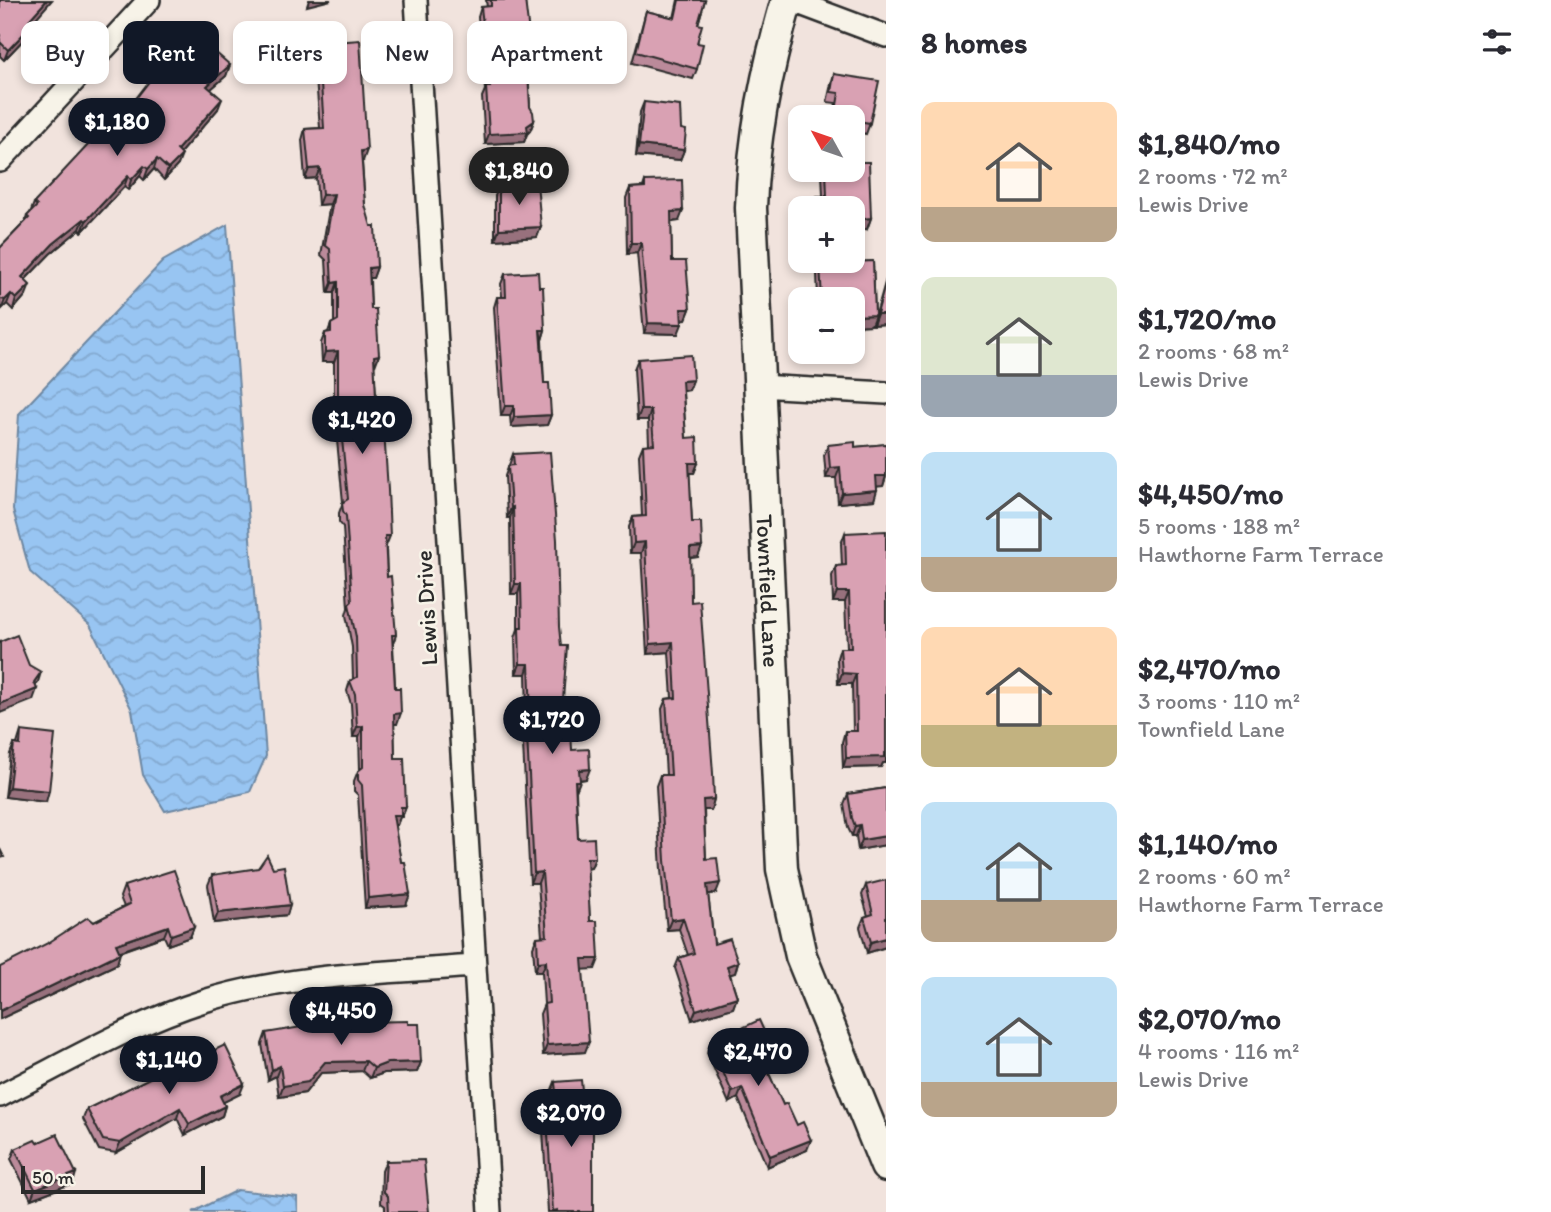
<!DOCTYPE html>
<meta charset="utf-8">
<style>
:root{--surface:#fff;--page:#f2f2f3;--text:#2b2b33;--muted:#7c7c81;--accent:#111827}
body{margin:0;font-family:Itim,sans-serif;background:var(--page);color:var(--text);height:100vh;display:flex;flex-direction:column;font-size:26px;white-space:nowrap}
*{box-sizing:border-box;margin:0}
p{font-size:23px;color:var(--muted)}
.icon{flex:none;width:38px;height:38px;fill:none;stroke:currentColor;stroke-width:2;stroke-linecap:round;stroke-linejoin:round}
.map{position:relative;flex:1;overflow:hidden}
.side{display:flex;flex-direction:column;background:var(--surface);width:665px}
.side>*{flex:none}
.guide{position:absolute;left:21px;top:21px;width:665px;height:63px;display:flex;gap:14px}
.needle{width:46px;rotate:310deg}
.buttons{position:absolute;left:788px;top:105px;display:grid;gap:14px}
.buttons a{display:grid;place-items:center;width:77px;height:77px;border-radius:14px;background:var(--surface);box-shadow:0 4px 10px #0003;font-size:35px}
.scale{position:absolute;left:21px;bottom:18px;width:184px;box-sizing:border-box;padding-left:7px;border:4px solid #2b2b2b;border-top:0;font-size:19px;line-height:24px;white-space:nowrap;color:#2b2b2b;-webkit-text-stroke:5px #f7f3e8;paint-order:stroke}
.price{position:absolute;translate:-50% -60px;padding:0 16px;border-radius:24px;background:var(--accent);color:#fff;font-size:23px;line-height:46px;filter:drop-shadow(0 2px 4px #0008)}
.price::after{content:'';position:absolute;left:50%;top:42px;width:21px;height:16px;margin-left:-10px;background:inherit;clip-path:polygon(0 0,100% 0,50% 100%)}
.price.selected{background:#222;color:#fff}
ul{padding:0;list-style:none}
li{display:flex;align-items:center;gap:21px;height:175px;padding:0 35px}
li span{display:grid;place-items:center;flex:none;width:196px;height:140px;border-radius:14px;color:#555}
li>.icon{margin-inline-start:auto}
span .icon{width:84px;height:84px;fill:#fffc;stroke-width:1}
li b{font-size:30px}
h2{display:flex;justify-content:space-between;align-items:center;height:84px;padding:0 35px;font-size:30px}
.pill{padding:0 24px;border-radius:14px;background:var(--surface);box-shadow:0 4px 10px #0003;font-size:24px;line-height:63px}
.pill.selected{background:var(--accent);color:#fff}
main{display:flex;flex:1;min-height:0}
.map>svg:first-child{display:block}
.water{fill:url(#water-waves);stroke:#6c87a2;stroke-width:2}
.lines{fill:none;stroke-linecap:round;stroke-linejoin:round}
.street-casing{stroke:#2b2b2b;stroke-width:26}
.secondary-casing{stroke:#2b2b2b;stroke-width:35}
.street{stroke:#f7f3e8;stroke-width:21}
.secondary{stroke:#f7f3e8;stroke-width:30}
.wall{fill:#bb8a9a;stroke:#2b2b2b;stroke-width:2}
.shaded-wall{fill:#98717d;stroke:#2b2b2b;stroke-width:2}
.building{fill:#d9a1b3;stroke:#2b2b2b;stroke-width:2}
.labels{text-anchor:middle;dominant-baseline:central;stroke-width:5;stroke-linejoin:round;paint-order:stroke}
.street-label{font-size:24px;fill:#2b2b2b;stroke:#f7f3e8}
</style>
<main>
<div class="map">
<svg width="886" height="1212" viewBox="0 0 886 1212">
<defs>
<pattern id="water-waves" width="16" height="10" patternUnits="userSpaceOnUse" patternTransform="scale(1.75)"><rect width="16" height="10" fill="#98c5f2"/><path d="M0 5q4-4 8 0t8 0" fill="none" stroke="#83a9d0"/></pattern>
</defs>
<rect width="100%" height="100%" fill="#f1e3dd"/>
<filter id="ink" filterUnits="userSpaceOnUse"><feTurbulence type="fractalNoise" baseFrequency=".0143" numOctaves="2"/><feDisplacementMap in="SourceGraphic" scale="14" xChannelSelector="R" yChannelSelector="G"/><feConvolveMatrix kernelMatrix="1 2 1 2 8 2 1 2 1" color-interpolation-filters="sRGB"/></filter>
<g filter="url(#ink)">
<g class="water">
<path d="M 227,225 L 266,756 L 250,792 L 165,811 L 143,775 L 132,710 L 90,625 L 30,572 L 13,510 L 19,414 L 163,261 Z"/>
<path d="M 237,1190 L 297,1197 L 298,1212 L 193,1212 Z"/>
</g>
<g class="lines">
<g class="street-casing">
<g id="street">
<path d="M 416,0 L 490,1212"/>
<path d="M 790,0 L 886,36"/>
<path d="M 0,161 L 149,0"/>
<path d="M 758,386 L 886,393"/>
<path d="M 0,1096 C 66,1063 133,1023 204,1001 C 291,974 383,973 474,966"/>
</g>
</g>
<g class="secondary-casing">
<g id="secondary">
<path id="s1" d="M 787,0 C 767,69 753,136 751,208 L 782,869 L 801,956 L 886,1166"/>
</g>
</g>
<use href="#street" class="street"/>
<use href="#secondary" class="secondary"/>
</g>
<g class="wall">
<path d="M 0,0 L 33,24 L 29,34 L 4,60 L 0,56 Z"/>
<path d="M 486,0 L 525,0 L 530,107 L 534,121 L 530,131 L 527,134 L 524,142 L 485,144 L 482,97 L 485,90 L 478,17 L 481,7 L 487,7 Z"/>
<path d="M 678,0 L 705,0 L 698,24 L 697,69 L 693,79 L 632,63 L 646,11 L 674,18 Z"/>
<path d="M 321,43 L 363,161 L 362,161 L 365,205 L 377,267 L 373,278 L 370,278 L 371,309 L 379,355 L 374,366 L 386,546 L 387,577 L 396,635 L 393,644 L 397,724 L 394,724 L 395,758 L 406,807 L 402,817 L 400,817 L 397,825 L 394,825 L 401,862 L 410,894 L 406,905 L 365,908 L 358,795 L 354,791 L 354,781 L 358,771 L 360,770 L 359,737 L 353,737 L 351,704 L 347,691 L 350,681 L 353,679 L 352,647 L 346,615 L 348,608 L 343,527 L 339,522 L 339,513 L 343,502 L 334,410 L 334,362 L 322,362 L 321,343 L 325,333 L 328,332 L 331,324 L 334,322 L 334,293 L 328,293 L 326,260 L 321,255 L 330,204 L 318,205 L 316,178 L 305,179 L 302,140 L 305,129 L 320,128 L 316,79 L 311,66 L 315,55 L 318,53 Z"/>
<path d="M 184,55 L 230,65 L 226,76 L 211,89 L 218,109 L 180,153 L 178,165 L 164,180 L 154,169 L 144,180 L 140,176 L 128,190 L 124,187 L 82,232 L 80,229 L 50,254 L 25,280 L 26,295 L 13,310 L 7,304 L 0,310 L 0,248 L 25,222 L 27,216 L 30,213 L 34,203 L 104,132 L 113,128 L 170,60 Z"/>
<path d="M 834,74 L 870,123 L 866,134 L 852,131 L 852,117 L 833,117 L 836,103 L 827,102 L 831,84 Z"/>
<path d="M 644,102 L 681,129 L 684,150 L 680,160 L 636,156 L 640,112 Z"/>
<path d="M 824,170 L 852,170 L 871,218 L 867,229 L 852,208 L 813,208 L 817,196 L 823,196 L 822,174 Z"/>
<path d="M 645,181 L 679,221 L 671,222 L 672,261 L 690,309 L 686,319 L 682,319 L 678,334 L 644,333 L 637,253 L 627,254 L 626,198 L 630,188 L 643,187 Z"/>
<path d="M 499,186 L 541,227 L 537,237 L 495,240 L 495,196 Z"/>
<path d="M 873,261 L 875,315 L 871,325 L 852,326 L 852,299 L 818,299 L 817,274 L 820,264 Z"/>
<path d="M 505,274 L 539,287 L 545,330 L 542,340 L 544,383 L 551,415 L 547,425 L 511,427 L 510,416 L 501,416 L 494,307 L 497,297 L 502,297 L 501,284 Z"/>
<path d="M 886,279 L 886,324 L 873,325 Z"/>
<path d="M 638,359 L 693,380 L 689,390 L 683,391 L 686,438 L 698,463 L 694,473 L 689,473 L 692,522 L 698,557 L 690,558 L 691,602 L 714,799 L 711,810 L 704,810 L 706,859 L 716,893 L 708,894 L 714,944 L 738,962 L 735,973 L 730,974 L 737,997 L 733,1008 L 692,1020 L 675,968 L 679,958 L 688,955 L 679,929 L 667,930 L 661,870 L 656,786 L 660,775 L 666,775 L 662,709 L 666,699 L 672,698 L 669,652 L 647,654 L 641,553 L 630,553 L 629,527 L 633,517 L 642,516 L 639,455 L 643,445 L 649,445 L 648,420 L 637,420 L 634,369 Z"/>
<path d="M 886,444 L 886,477 L 883,486 L 877,486 L 874,500 L 838,503 L 836,478 L 826,478 L 824,455 L 828,445 L 855,447 Z"/>
<path d="M 513,454 L 559,627 L 562,713 L 572,750 L 586,779 L 580,780 L 576,791 L 578,839 L 595,858 L 591,868 L 587,869 L 590,921 L 595,969 L 583,969 L 585,1052 L 543,1055 L 540,1014 L 544,1004 L 542,972 L 535,972 L 533,947 L 537,937 L 542,937 L 538,883 L 530,883 L 522,725 L 527,715 L 526,674 L 516,674 L 515,638 L 518,629 L 518,594 L 511,594 L 510,518 L 507,518 L 505,476 Z"/>
<path d="M 845,533 L 883,763 L 881,767 L 843,768 L 842,742 L 845,731 L 853,731 L 852,684 L 838,684 L 837,658 L 840,648 L 847,648 L 845,602 L 833,602 L 832,576 L 836,566 L 842,566 L 841,544 Z"/>
<path d="M 21,731 L 46,802 L 5,797 L 10,754 L 14,744 L 17,744 Z"/>
<path d="M 886,788 L 886,845 L 858,850 L 856,836 L 852,836 L 848,828 L 844,804 L 848,794 Z"/>
<path d="M 212,875 L 290,905 L 287,915 L 214,923 L 208,885 Z"/>
<path d="M 866,885 L 886,947 L 867,953 L 860,927 L 864,917 L 868,916 L 862,895 Z"/>
<path d="M 124,886 L 194,927 L 190,937 L 168,945 L 164,936 L 119,952 L 117,964 L 0,1019 L 94,922 L 124,907 L 120,897 Z"/>
<path d="M 360,1022 L 408,1024 L 421,1062 L 417,1072 L 384,1073 L 370,1078 L 362,1071 L 321,1073 L 305,1093 L 279,1097 L 276,1076 L 268,1080 L 262,1044 L 266,1033 L 359,1025 Z"/>
<path d="M 769,1042 L 765,1052 L 760,1054 L 783,1105 L 807,1150 L 767,1167 L 738,1098 L 729,1103 L 707,1053 L 710,1043 Z"/>
<path d="M 187,1063 L 240,1094 L 223,1102 L 225,1106 L 222,1116 L 185,1135 L 177,1118 L 116,1153 L 99,1150 L 83,1119 L 87,1109 Z"/>
<path d="M 555,1082 L 593,1212 L 548,1212 L 542,1114 L 546,1104 L 552,1104 L 551,1092 Z"/>
<path d="M 37,1143 L 73,1183 L 31,1199 L 11,1159 L 15,1149 Z"/>
<path d="M 386,1161 L 429,1212 L 385,1212 L 385,1206 L 381,1203 L 382,1171 Z"/>
</g>
<g class="shaded-wall">
<path d="M 47,0 L 52,0 L 25,31 L 29,20 Z"/>
<path d="M 309,0 L 331,0 L 307,6 Z"/>
<path d="M 33,24 L 29,34 L 4,60 L 8,50 Z"/>
<path d="M 230,65 L 226,76 L 203,96 L 207,86 Z"/>
<path d="M 222,99 L 218,109 L 174,160 L 177,150 Z"/>
<path d="M 534,121 L 530,131 L 527,134 L 524,142 L 485,144 L 489,134 L 527,126 Z"/>
<path d="M 639,145 L 684,150 L 680,160 L 636,156 Z"/>
<path d="M 367,150 L 363,161 L 358,161 L 361,151 Z"/>
<path d="M 182,155 L 178,165 L 164,180 L 168,169 Z"/>
<path d="M 157,159 L 154,169 L 144,180 L 148,169 Z"/>
<path d="M 144,166 L 140,176 L 128,190 L 131,180 Z"/>
<path d="M 320,168 L 316,178 L 305,179 L 309,169 Z"/>
<path d="M 128,176 L 124,187 L 82,232 L 86,221 Z"/>
<path d="M 334,194 L 330,204 L 318,205 L 322,195 Z"/>
<path d="M 683,211 L 679,221 L 667,222 L 671,212 Z"/>
<path d="M 871,218 L 867,229 L 852,230 L 852,220 Z"/>
<path d="M 84,219 L 80,229 L 50,254 L 18,287 L 22,277 L 53,244 Z"/>
<path d="M 541,227 L 537,237 L 495,240 L 499,229 Z"/>
<path d="M 631,243 L 641,243 L 637,253 L 627,254 Z"/>
<path d="M 377,267 L 373,278 L 366,278 L 369,268 Z"/>
<path d="M 338,282 L 334,293 L 328,293 L 332,283 Z"/>
<path d="M 30,285 L 26,295 L 13,310 L 16,299 Z"/>
<path d="M 11,294 L 7,304 L 1,310 L 5,300 Z"/>
<path d="M 681,309 L 690,309 L 686,319 L 677,320 Z"/>
<path d="M 877,314 L 886,314 L 886,324 L 873,325 Z"/>
<path d="M 875,315 L 871,325 L 852,326 L 852,322 L 854,316 Z"/>
<path d="M 648,323 L 682,324 L 678,334 L 644,333 Z"/>
<path d="M 540,330 L 545,330 L 542,340 Z"/>
<path d="M 338,351 L 334,362 L 322,362 L 325,352 Z"/>
<path d="M 379,355 L 375,366 L 374,356 Z"/>
<path d="M 693,380 L 689,390 L 678,391 L 682,381 Z"/>
<path d="M 505,406 L 514,406 L 510,416 L 501,416 Z"/>
<path d="M 641,410 L 651,410 L 648,420 L 637,420 Z"/>
<path d="M 551,415 L 547,425 L 511,427 L 514,417 Z"/>
<path d="M 689,463 L 698,463 L 694,473 L 685,473 Z"/>
<path d="M 840,467 L 836,478 L 826,478 L 830,468 Z"/>
<path d="M 876,476 L 886,476 L 883,486 L 873,487 Z"/>
<path d="M 877,490 L 874,500 L 838,503 L 842,493 Z"/>
<path d="M 513,507 L 510,518 L 507,518 L 511,508 Z"/>
<path d="M 385,536 L 390,536 L 386,546 L 382,546 Z"/>
<path d="M 645,542 L 641,553 L 630,553 L 634,543 Z"/>
<path d="M 702,547 L 698,557 L 686,558 L 690,548 Z"/>
<path d="M 515,584 L 521,584 L 518,594 L 511,594 Z"/>
<path d="M 837,592 L 849,592 L 845,602 L 833,602 Z"/>
<path d="M 673,642 L 669,652 L 647,654 L 650,644 Z"/>
<path d="M 520,664 L 529,664 L 526,674 L 516,674 Z"/>
<path d="M 41,672 L 38,682 L 30,692 L 34,682 Z"/>
<path d="M 842,673 L 856,674 L 852,684 L 838,684 Z"/>
<path d="M 37,689 L 33,700 L 0,713 L 0,704 Z"/>
<path d="M 401,713 L 397,724 L 390,724 L 394,714 Z"/>
<path d="M 363,726 L 359,737 L 353,737 L 357,727 Z"/>
<path d="M 885,753 L 886,753 L 886,763 L 883,763 L 881,767 L 843,768 L 846,758 Z"/>
<path d="M 590,769 L 586,779 L 576,780 L 579,770 Z"/>
<path d="M 575,781 L 580,781 L 576,791 Z"/>
<path d="M 9,787 L 49,791 L 46,802 L 5,797 Z"/>
<path d="M 714,799 L 711,810 L 699,810 L 703,800 Z"/>
<path d="M 401,807 L 406,807 L 402,817 L 400,817 L 397,825 L 389,825 L 393,815 Z"/>
<path d="M 860,825 L 856,836 L 852,836 L 855,826 Z"/>
<path d="M 886,836 L 886,845 L 858,850 L 862,840 Z"/>
<path d="M 587,858 L 595,858 L 591,868 L 583,869 Z"/>
<path d="M 542,872 L 538,883 L 530,883 L 534,873 Z"/>
<path d="M 720,883 L 716,893 L 704,895 L 707,885 Z"/>
<path d="M 410,894 L 406,905 L 365,908 L 368,898 Z"/>
<path d="M 290,905 L 287,915 L 214,923 L 218,913 Z"/>
<path d="M 683,918 L 679,929 L 667,930 L 671,920 Z"/>
<path d="M 168,926 L 164,936 L 112,954 L 116,944 Z"/>
<path d="M 194,927 L 190,937 L 168,945 L 171,935 Z"/>
<path d="M 886,938 L 886,947 L 867,953 L 871,942 Z"/>
<path d="M 120,953 L 117,964 L 0,1019 L 0,1011 Z"/>
<path d="M 582,959 L 599,959 L 595,969 L 579,970 Z"/>
<path d="M 546,961 L 542,972 L 535,972 L 538,962 Z"/>
<path d="M 738,962 L 735,973 L 724,976 L 727,966 Z"/>
<path d="M 737,997 L 733,1008 L 692,1020 L 696,1010 Z"/>
<path d="M 589,1042 L 585,1052 L 543,1055 L 547,1045 Z"/>
<path d="M 769,1042 L 765,1052 L 753,1057 L 757,1047 Z"/>
<path d="M 366,1061 L 362,1071 L 321,1073 L 305,1093 L 279,1097 L 283,1086 L 325,1062 Z"/>
<path d="M 421,1062 L 417,1072 L 384,1073 L 370,1078 L 374,1068 L 387,1063 Z"/>
<path d="M 280,1066 L 276,1076 L 268,1080 L 272,1070 Z"/>
<path d="M 244,1084 L 240,1094 L 216,1106 L 220,1096 Z"/>
<path d="M 742,1088 L 738,1098 L 729,1103 L 732,1092 Z"/>
<path d="M 225,1106 L 222,1116 L 185,1135 L 189,1124 Z"/>
<path d="M 180,1108 L 177,1118 L 116,1153 L 120,1143 Z"/>
<path d="M 811,1140 L 807,1150 L 767,1167 L 770,1156 Z"/>
<path d="M 76,1173 L 73,1183 L 31,1199 L 35,1189 Z"/>
</g>
<g class="building">
<path d="M 0,0 L 47,0 L 29,20 L 33,24 L 8,50 L 1,43 L 0,45 Z"/>
<path d="M 491,0 L 525,0 L 529,33 L 526,33 L 526,39 L 530,107 L 533,112 L 534,121 L 527,126 L 528,132 L 489,134 L 486,87 L 490,87 L 481,7 L 491,6 Z"/>
<path d="M 679,0 L 705,0 L 698,24 L 702,25 L 697,43 L 703,44 L 697,69 L 636,52 L 646,11 L 675,18 Z"/>
<path d="M 199,38 L 230,65 L 207,86 L 222,99 L 177,150 L 182,155 L 168,169 L 157,159 L 148,169 L 144,166 L 131,180 L 128,176 L 86,221 L 84,219 L 53,244 L 22,277 L 30,285 L 16,299 L 11,294 L 5,300 L 0,299 L 0,248 L 29,218 L 27,216 L 37,206 L 34,203 L 102,130 L 104,132 L 111,125 L 113,128 L 168,57 L 170,60 L 178,50 L 184,55 Z"/>
<path d="M 360,40 L 367,150 L 361,151 L 365,205 L 371,226 L 375,226 L 377,267 L 369,268 L 371,309 L 376,309 L 379,355 L 374,356 L 376,397 L 379,416 L 383,416 L 388,490 L 390,536 L 385,536 L 387,577 L 391,576 L 396,635 L 392,635 L 395,688 L 400,688 L 401,713 L 394,714 L 395,758 L 404,758 L 406,807 L 401,807 L 401,815 L 393,815 L 401,862 L 405,862 L 410,894 L 368,898 L 362,785 L 358,780 L 358,771 L 363,767 L 363,726 L 357,727 L 355,694 L 350,681 L 357,677 L 356,637 L 349,604 L 352,601 L 346,516 L 343,511 L 342,503 L 348,499 L 338,399 L 338,351 L 325,352 L 325,333 L 331,332 L 331,324 L 338,320 L 338,282 L 332,283 L 330,249 L 325,245 L 334,194 L 322,195 L 320,168 L 309,169 L 305,129 L 324,128 L 320,69 L 315,55 L 322,50 L 321,43 Z"/>
<path d="M 834,74 L 879,81 L 870,123 L 852,120 L 852,117 L 835,117 L 839,93 L 831,92 Z"/>
<path d="M 644,102 L 680,106 L 681,129 L 686,130 L 684,150 L 639,145 Z"/>
<path d="M 852,162 L 869,162 L 871,218 L 852,220 L 852,208 L 817,208 L 817,196 L 827,196 L 826,170 L 852,170 Z"/>
<path d="M 682,180 L 683,211 L 671,212 L 672,261 L 686,261 L 690,309 L 681,309 L 682,324 L 648,323 L 641,243 L 631,243 L 630,188 L 645,187 L 645,181 Z"/>
<path d="M 537,183 L 541,227 L 499,229 L 499,186 Z"/>
<path d="M 873,261 L 875,315 L 854,316 L 854,304 L 852,304 L 852,299 L 822,299 L 820,264 Z"/>
<path d="M 538,272 L 539,287 L 543,287 L 545,330 L 540,330 L 544,383 L 549,383 L 551,415 L 514,417 L 514,406 L 505,406 L 497,297 L 506,297 L 505,274 Z"/>
<path d="M 886,281 L 886,314 L 877,314 Z"/>
<path d="M 691,355 L 693,380 L 682,381 L 686,438 L 697,437 L 698,463 L 689,463 L 692,522 L 701,522 L 702,547 L 690,548 L 691,602 L 700,601 L 713,773 L 714,799 L 703,800 L 706,859 L 717,858 L 720,883 L 707,885 L 714,944 L 730,939 L 738,962 L 727,966 L 737,997 L 696,1010 L 679,958 L 694,953 L 683,918 L 671,920 L 665,860 L 660,775 L 671,775 L 666,699 L 676,698 L 673,642 L 650,644 L 645,542 L 634,543 L 633,517 L 646,516 L 643,445 L 654,444 L 651,410 L 641,410 L 638,359 Z"/>
<path d="M 855,442 L 855,447 L 886,444 L 886,476 L 876,476 L 877,490 L 842,493 L 840,467 L 830,468 L 828,445 Z"/>
<path d="M 550,452 L 557,540 L 559,627 L 561,646 L 567,646 L 562,713 L 570,712 L 572,750 L 589,749 L 590,769 L 579,770 L 580,781 L 575,781 L 578,839 L 594,838 L 595,858 L 587,858 L 590,921 L 597,921 L 599,959 L 582,959 L 589,1042 L 547,1045 L 544,1004 L 549,1003 L 546,961 L 538,962 L 537,937 L 547,936 L 542,872 L 534,873 L 526,715 L 531,714 L 529,664 L 520,664 L 519,627 L 522,627 L 521,584 L 515,584 L 513,507 L 511,508 L 508,466 L 514,465 L 513,454 Z"/>
<path d="M 886,531 L 886,753 L 885,753 L 885,757 L 846,758 L 845,731 L 857,731 L 856,674 L 842,673 L 840,648 L 851,648 L 849,592 L 837,592 L 836,566 L 846,565 L 845,533 Z"/>
<path d="M 17,635 L 29,665 L 41,672 L 34,682 L 37,689 L 0,704 L 0,642 Z"/>
<path d="M 21,731 L 55,735 L 49,791 L 9,787 L 14,744 L 20,745 Z"/>
<path d="M 886,788 L 886,836 L 862,840 L 860,825 L 855,826 L 852,818 L 848,794 Z"/>
<path d="M 0,849 L 4,857 L 0,858 Z"/>
<path d="M 267,855 L 273,868 L 284,866 L 290,905 L 218,913 L 212,875 L 258,868 Z"/>
<path d="M 174,870 L 194,927 L 171,935 L 168,926 L 116,944 L 120,953 L 0,1011 L 0,967 L 48,943 L 88,917 L 94,922 L 130,904 L 124,886 Z"/>
<path d="M 886,880 L 886,938 L 871,942 L 864,917 L 873,914 L 866,885 Z"/>
<path d="M 759,1020 L 769,1042 L 757,1047 L 783,1105 L 787,1103 L 797,1125 L 803,1122 L 811,1140 L 770,1156 L 742,1088 L 732,1092 L 710,1043 Z"/>
<path d="M 408,1021 L 408,1024 L 419,1024 L 421,1062 L 387,1063 L 374,1068 L 366,1061 L 325,1062 L 308,1082 L 283,1086 L 280,1066 L 272,1070 L 266,1033 L 313,1025 L 360,1025 L 360,1022 Z"/>
<path d="M 225,1045 L 244,1084 L 220,1096 L 225,1106 L 189,1124 L 180,1108 L 120,1143 L 103,1140 L 87,1109 L 186,1060 L 187,1063 Z"/>
<path d="M 581,1080 L 583,1100 L 591,1100 L 593,1132 L 593,1212 L 558,1212 L 558,1210 L 553,1211 L 546,1104 L 557,1103 L 555,1082 Z"/>
<path d="M 57,1134 L 76,1173 L 35,1189 L 15,1149 L 35,1140 L 37,1143 Z"/>
<path d="M 424,1160 L 429,1212 L 389,1212 L 388,1196 L 384,1192 L 386,1161 Z"/>
</g>
</g>
<g class="labels">
<g class="street-label">
<text stroke="none"><textPath href="#s1" startOffset="595">Townfield Lane</textPath></text>
<text transform="translate(426 608) rotate(-93)">Lewis Drive</text>
</g>
</g>
</svg>
<div class="buttons">
<a><svg class="needle" viewBox="-14 -14 28 28"><path d="M0-13l5 13h-10z" fill="#e53935"/><path d="M0 13l5-13h-10z" fill="#7c7c81"/></svg></a>
<a>+</a>
<a>−</a>
</div>
<div class="scale">50 m</div>
<b class="price" style="left:117px;top:158px">$1,180</b>
<b class="price selected" style="left:519px;top:207px">$1,840</b>
<b class="price" style="left:362px;top:456px">$1,420</b>
<b class="price" style="left:552px;top:756px">$1,720</b>
<b class="price" style="left:341px;top:1047px">$4,450</b>
<b class="price" style="left:758px;top:1088px">$2,470</b>
<b class="price" style="left:169px;top:1096px">$1,140</b>
<b class="price" style="left:571px;top:1149px">$2,070</b>
<div class="guide">
<a class="pill">Buy</a>
<a class="pill selected">Rent</a>
<a class="pill">Filters</a>
<a class="pill">New</a>
<a class="pill">Apartment</a>
</div>
</div>
<section class="side">
<h2>8 homes<svg class="icon" aria-label="filters" viewBox="0 0 24 24"><path d="M4 7h16M4 17h16"/><circle cx="9" cy="7" r="2"/><circle cx="15" cy="17" r="2"/></svg></h2>
<ul>
<li><span style="background:linear-gradient(#ffd9b3 75%,#b9a48a 0)"><svg class="icon" aria-label="home" viewBox="0 0 24 24"><path d="M3 11l9-7 9 7M6 9v11h12V9"/></svg></span><div><b>$1,840/mo</b><p>2 rooms · 72 m²</p><p>Lewis Drive</p></div></li>
<li><span style="background:linear-gradient(#dfe7d0 70%,#9aa5b1 0)"><svg class="icon" aria-label="home" viewBox="0 0 24 24"><path d="M3 11l9-7 9 7M6 9v11h12V9"/></svg></span><div><b>$1,720/mo</b><p>2 rooms · 68 m²</p><p>Lewis Drive</p></div></li>
<li><span style="background:linear-gradient(#bfe0f5 75%,#b9a48a 0)"><svg class="icon" aria-label="home" viewBox="0 0 24 24"><path d="M3 11l9-7 9 7M6 9v11h12V9"/></svg></span><div><b>$4,450/mo</b><p>5 rooms · 188 m²</p><p>Hawthorne Farm Terrace</p></div></li>
<li><span style="background:linear-gradient(#ffd9b3 70%,#c2b280 0)"><svg class="icon" aria-label="home" viewBox="0 0 24 24"><path d="M3 11l9-7 9 7M6 9v11h12V9"/></svg></span><div><b>$2,470/mo</b><p>3 rooms · 110 m²</p><p>Townfield Lane</p></div></li>
<li><span style="background:linear-gradient(#bfe0f5 70%,#b9a48a 0)"><svg class="icon" aria-label="home" viewBox="0 0 24 24"><path d="M3 11l9-7 9 7M6 9v11h12V9"/></svg></span><div><b>$1,140/mo</b><p>2 rooms · 60 m²</p><p>Hawthorne Farm Terrace</p></div></li>
<li><span style="background:linear-gradient(#bfe0f5 75%,#b9a48a 0)"><svg class="icon" aria-label="home" viewBox="0 0 24 24"><path d="M3 11l9-7 9 7M6 9v11h12V9"/></svg></span><div><b>$2,070/mo</b><p>4 rooms · 116 m²</p><p>Lewis Drive</p></div></li>
</ul>
</section>
</main>
